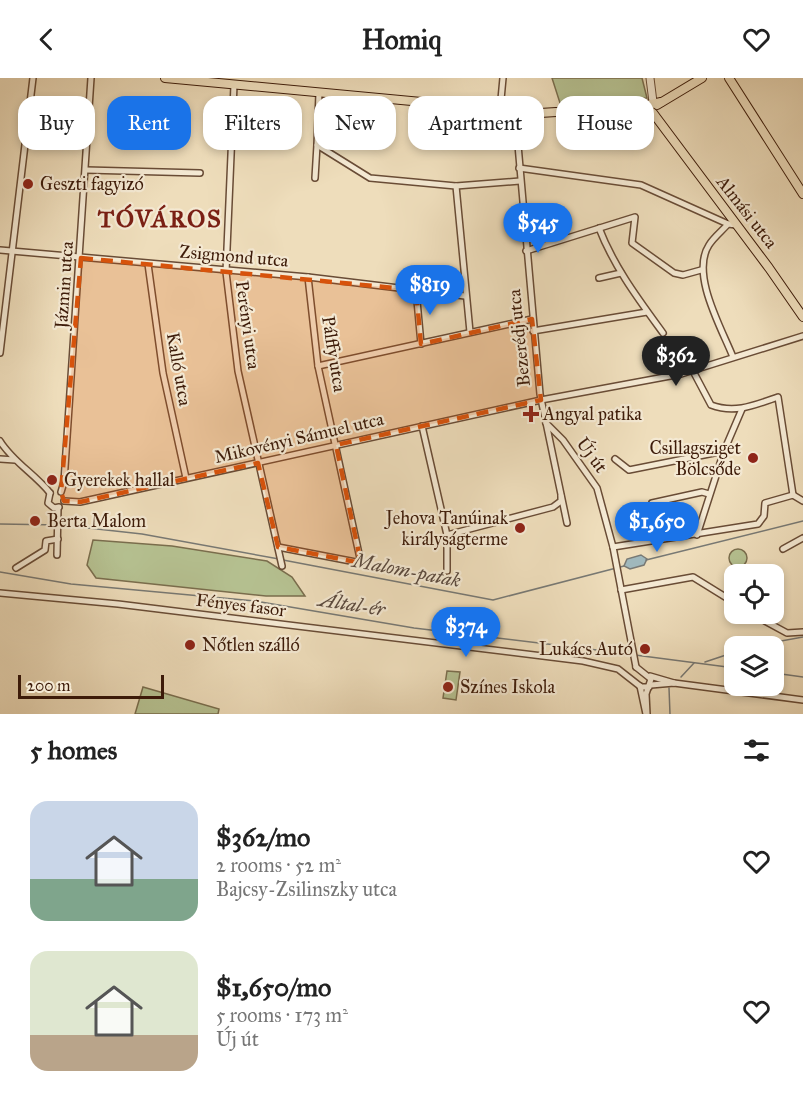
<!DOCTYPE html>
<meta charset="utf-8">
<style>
:root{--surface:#fff;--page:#f6f6f6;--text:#222;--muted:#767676;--accent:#1a73e8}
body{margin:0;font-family:"IM FELL Great Primer",serif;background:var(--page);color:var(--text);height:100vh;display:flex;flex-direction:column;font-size:22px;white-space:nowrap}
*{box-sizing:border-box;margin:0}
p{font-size:20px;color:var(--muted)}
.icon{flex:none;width:33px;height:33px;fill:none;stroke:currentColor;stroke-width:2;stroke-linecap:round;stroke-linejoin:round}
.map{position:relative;height:636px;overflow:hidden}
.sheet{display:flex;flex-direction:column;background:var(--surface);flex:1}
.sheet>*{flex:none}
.banner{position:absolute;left:18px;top:18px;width:768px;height:54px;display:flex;gap:12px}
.tools{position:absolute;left:724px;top:486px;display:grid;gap:12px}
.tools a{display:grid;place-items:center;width:60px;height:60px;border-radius:12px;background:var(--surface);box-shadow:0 3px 9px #0003;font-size:30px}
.scale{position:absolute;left:18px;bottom:15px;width:146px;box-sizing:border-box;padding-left:6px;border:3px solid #3d1b09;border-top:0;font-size:16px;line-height:21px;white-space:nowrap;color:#3d1b09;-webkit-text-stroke:4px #f4e9d3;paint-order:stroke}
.price{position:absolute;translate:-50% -51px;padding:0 14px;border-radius:21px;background:var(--accent);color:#fff;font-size:20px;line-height:39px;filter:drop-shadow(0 2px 3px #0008)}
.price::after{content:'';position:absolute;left:50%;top:36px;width:18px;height:14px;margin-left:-9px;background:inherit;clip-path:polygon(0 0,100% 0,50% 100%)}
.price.on{background:#222;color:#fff}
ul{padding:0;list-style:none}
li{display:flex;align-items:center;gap:18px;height:150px;padding:0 30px}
li span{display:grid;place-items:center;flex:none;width:168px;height:120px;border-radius:18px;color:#555}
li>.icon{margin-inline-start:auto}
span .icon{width:72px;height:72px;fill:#fffc;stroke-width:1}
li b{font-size:26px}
h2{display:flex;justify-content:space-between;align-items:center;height:72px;padding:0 30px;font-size:26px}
.chip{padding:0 21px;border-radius:18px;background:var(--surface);box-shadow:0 3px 9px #0003;font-size:21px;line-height:54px}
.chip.on{background:var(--accent);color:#fff}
header{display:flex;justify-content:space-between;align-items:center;height:78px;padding:0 30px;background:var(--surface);font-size:27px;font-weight:800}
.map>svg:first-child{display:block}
.green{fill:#b6c292;stroke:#7a6e4e;stroke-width:1.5}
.water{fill:#a0b8bc;stroke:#787974;stroke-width:1.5}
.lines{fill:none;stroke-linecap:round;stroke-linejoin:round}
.stream{stroke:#787974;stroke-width:1.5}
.minor-casing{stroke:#694c36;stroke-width:8}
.tertiary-casing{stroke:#694c36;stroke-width:9}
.primary-casing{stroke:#3d1b09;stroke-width:10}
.minor{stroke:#f4e9d3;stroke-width:5}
.tertiary{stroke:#f4e9d3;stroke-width:7}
.primary{stroke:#edb;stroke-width:8}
.marked{fill:#d7530c;fill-opacity:0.2;stroke:#d7530c;stroke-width:4.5;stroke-dasharray:12 8;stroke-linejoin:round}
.poi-dot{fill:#8f2418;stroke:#f4e9d3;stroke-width:2}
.labels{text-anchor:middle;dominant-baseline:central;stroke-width:4.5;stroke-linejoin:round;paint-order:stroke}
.poi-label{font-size:18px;fill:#3d1b09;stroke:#f4e9d3;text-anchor:start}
.street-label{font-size:18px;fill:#3d1b09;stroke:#f4e9d3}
.water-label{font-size:20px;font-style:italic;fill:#5b4a3f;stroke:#f4e9d3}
.district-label{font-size:24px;font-weight:bold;letter-spacing:1.5px;fill:#7a1f14;stroke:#f4e9d3}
</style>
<header><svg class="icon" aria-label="back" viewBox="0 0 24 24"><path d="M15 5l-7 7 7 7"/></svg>Homiq<svg class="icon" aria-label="heart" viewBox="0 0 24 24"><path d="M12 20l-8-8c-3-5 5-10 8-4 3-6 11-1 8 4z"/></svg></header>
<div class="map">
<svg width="803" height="636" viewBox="0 0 803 636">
<rect width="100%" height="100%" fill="#edb"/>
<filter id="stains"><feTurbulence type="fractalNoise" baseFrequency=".00333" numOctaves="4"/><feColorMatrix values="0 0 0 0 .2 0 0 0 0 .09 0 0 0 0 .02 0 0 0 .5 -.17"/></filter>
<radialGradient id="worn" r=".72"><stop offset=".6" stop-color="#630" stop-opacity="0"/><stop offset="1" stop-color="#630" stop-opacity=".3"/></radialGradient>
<g class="green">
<path d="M 552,0 L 642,0 L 647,20 L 560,25 Z"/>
<path d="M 93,462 L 172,468 L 267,483 L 292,499 L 305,518 L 266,518 L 96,500 L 87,487 Z"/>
<circle cx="738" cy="480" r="9"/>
<path d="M 447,593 L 460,594 L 456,622 L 443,620 Z"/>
<path d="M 143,609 L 219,631 L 218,636 L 135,636 Z"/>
</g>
<path class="water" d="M 641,477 L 647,481 L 644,487 L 630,491 L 624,488 L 627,481 Z"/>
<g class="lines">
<g class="stream">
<path d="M 0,446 L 61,447 L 142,456 L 279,481"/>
<path d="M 283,482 L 493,522 L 624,488"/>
<path d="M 646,482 L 803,443"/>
<path d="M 0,494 L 71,506 L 255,523 L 414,550 L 630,576"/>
<path d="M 754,568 L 803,559"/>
<path d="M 635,577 L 735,590"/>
<path d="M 705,584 L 735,574"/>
<path d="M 774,595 L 803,599"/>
<path d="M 681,599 L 694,585"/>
<path d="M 669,610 L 670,636"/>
</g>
<g class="minor-casing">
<g id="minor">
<path d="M 234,7 L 226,194 L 238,293 L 282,488"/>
<path d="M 319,15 L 317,67 L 370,100 L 456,108 L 520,103"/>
<path d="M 500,32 L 503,0"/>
<path d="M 515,33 L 540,316 L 567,445"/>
<path d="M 519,90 L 641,107 L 728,146 L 736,147"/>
<path d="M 86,92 L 200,95"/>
<path d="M 315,100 L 317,67"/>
<path d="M 456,108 L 470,254"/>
<path d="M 728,146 C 722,153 714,159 709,167 C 690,196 722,251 733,279"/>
<path d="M 599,150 C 614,189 639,222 663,255"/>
<path d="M 0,172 L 308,199 L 465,218"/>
<path d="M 526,173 L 635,139 L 632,165 L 674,195 L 683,197 L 701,192"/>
<path d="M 148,186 L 163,295 L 186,400"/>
<path d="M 599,200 L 621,195"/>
<path d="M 416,212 L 421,266"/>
<path d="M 533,253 L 647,234"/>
<path d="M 0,275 L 33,0"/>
<path d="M 318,288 L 532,241"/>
<path d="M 693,293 L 711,327 C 735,336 755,327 778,319 L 793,417"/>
<path d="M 546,345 L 563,362 L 597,410 L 613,469 L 636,589"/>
<path d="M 422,348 L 447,457 L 447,493"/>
<path d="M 0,363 C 13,384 35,396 50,415"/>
<path d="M 0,381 L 15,382"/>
<path d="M 615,381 L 629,392 L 724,373"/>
<path d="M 61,414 L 64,404 L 91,0"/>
<path d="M 50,415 L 48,425 L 54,430 L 59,429"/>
<path d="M 64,423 L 80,424 L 541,322 L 681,296 L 803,258"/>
<path d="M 652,425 L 702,414 L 709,416"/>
<path d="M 447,457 L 553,429 L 561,423 L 561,418"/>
<path d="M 697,457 L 724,373 L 742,331"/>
<path d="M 278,469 L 361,485 L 318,288 L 308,199"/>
<path d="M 613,469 L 758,446 L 764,438 L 765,425 L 793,417 L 803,423"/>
<path d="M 783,471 L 803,460"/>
<path d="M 57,477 L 58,430"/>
<path d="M 16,490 L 45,472 L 46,463 L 58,461"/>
<path d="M 621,512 L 693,499 L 735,525"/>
<path d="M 0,515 L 118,526 L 583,583 L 618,591 L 641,609 L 649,609"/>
<path d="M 752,536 L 787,555 L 803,554"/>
<path d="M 636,589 L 651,601 L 646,616 L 647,636"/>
<path d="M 650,598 L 674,605"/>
<path d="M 651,607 L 674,605 L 803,622"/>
<path d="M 640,608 L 646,636"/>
</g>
</g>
<g class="tertiary-casing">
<path id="tertiary" d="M 650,0 L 653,24"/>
</g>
<g class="primary-casing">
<g id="primary">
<path d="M 165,0 L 540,35 L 638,29 L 661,24"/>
<path d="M 729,0 L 803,116"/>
<path d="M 657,27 L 702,0"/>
<path d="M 638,29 L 647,30 L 653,35 L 769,190 L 803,239"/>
</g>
</g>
<use href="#minor" class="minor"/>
<use href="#tertiary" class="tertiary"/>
<use href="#primary" class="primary"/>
</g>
<path class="marked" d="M 81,180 L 416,212 L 421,266 L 532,241 L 541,322 L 336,367 L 361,485 L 278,469 L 258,385 L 80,424 L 64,423 L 61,414 Z"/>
<g class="poi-dot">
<circle cx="28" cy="106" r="6"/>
<path d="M528 327h6v6h6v6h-6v6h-6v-6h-6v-6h6z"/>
<circle cx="753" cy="380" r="6"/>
<circle cx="52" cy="402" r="6"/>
<circle cx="35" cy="443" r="6"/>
<circle cx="520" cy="450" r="6"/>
<circle cx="190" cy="567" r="6"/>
<circle cx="645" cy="571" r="6"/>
<circle cx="448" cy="609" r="6"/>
</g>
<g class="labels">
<g class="poi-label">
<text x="40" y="106">Geszti fagyizó</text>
<text x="543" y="336">Angyal patika</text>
<text x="741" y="370" text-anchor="end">Csillagsziget<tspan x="741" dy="21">Bölcsőde</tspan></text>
<text x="64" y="402">Gyerekek hallal</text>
<text x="508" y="440" text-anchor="end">Jehova Tanúinak<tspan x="508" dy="21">királyságterme</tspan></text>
<text x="47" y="443">Berta Malom</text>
<text x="202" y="567">Nőtlen szálló</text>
<text x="633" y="571" text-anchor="end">Lukács Autó</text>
<text x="460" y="609">Színes Iskola</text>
</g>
<g class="street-label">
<text transform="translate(747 134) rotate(52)">Almási utca</text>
<text transform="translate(234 178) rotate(5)">Zsigmond utca</text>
<text transform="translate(64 207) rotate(-86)">Jázmin utca</text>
<text transform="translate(248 247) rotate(82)">Perényi utca</text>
<text transform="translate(519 260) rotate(-96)">Bezerédj utca</text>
<text transform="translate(334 276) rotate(81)">Pálffy utca</text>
<text transform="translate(179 291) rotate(80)">Kalló utca</text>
<text transform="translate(299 360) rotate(-13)">Mikovényi Sámuel utca</text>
<text transform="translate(592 377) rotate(54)">Új út</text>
<text transform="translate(241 527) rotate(7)">Fényes fasor</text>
</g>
<g class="water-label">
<text transform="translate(407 492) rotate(11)">Malom-patak</text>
<text transform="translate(352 526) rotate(9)">Által-ér</text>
</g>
<g class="district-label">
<text x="160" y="141">TÓVÁROS</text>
</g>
</g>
<rect width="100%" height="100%" filter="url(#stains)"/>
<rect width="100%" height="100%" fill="url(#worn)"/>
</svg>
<div class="tools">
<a><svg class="icon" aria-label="locate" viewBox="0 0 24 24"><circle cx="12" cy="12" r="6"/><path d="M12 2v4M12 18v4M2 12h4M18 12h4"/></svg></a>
<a><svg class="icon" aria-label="layers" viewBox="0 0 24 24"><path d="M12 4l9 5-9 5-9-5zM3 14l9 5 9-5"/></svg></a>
</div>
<div class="scale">200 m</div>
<b class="price" style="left:538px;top:176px">$545</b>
<b class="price" style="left:430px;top:238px">$819</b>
<b class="price on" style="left:676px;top:309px">$362</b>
<b class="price" style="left:657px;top:475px">$1,650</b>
<b class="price" style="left:466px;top:580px">$374</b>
<div class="banner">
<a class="chip">Buy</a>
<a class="chip on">Rent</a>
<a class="chip">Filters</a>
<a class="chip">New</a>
<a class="chip">Apartment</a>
<a class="chip">House</a>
</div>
</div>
<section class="sheet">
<h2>5 homes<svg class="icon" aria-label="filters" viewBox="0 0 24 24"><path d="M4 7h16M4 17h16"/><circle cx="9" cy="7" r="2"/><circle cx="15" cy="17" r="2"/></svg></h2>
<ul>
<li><span style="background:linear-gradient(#c9d6e8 65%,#7fa58c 0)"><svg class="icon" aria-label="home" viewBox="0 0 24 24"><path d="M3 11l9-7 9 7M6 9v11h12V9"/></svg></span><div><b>$362/mo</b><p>2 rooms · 52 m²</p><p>Bajcsy-Zsilinszky utca</p></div><svg class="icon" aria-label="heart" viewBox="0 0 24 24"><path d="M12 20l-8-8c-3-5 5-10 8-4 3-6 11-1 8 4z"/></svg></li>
<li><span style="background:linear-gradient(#dfe7d0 70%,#b9a48a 0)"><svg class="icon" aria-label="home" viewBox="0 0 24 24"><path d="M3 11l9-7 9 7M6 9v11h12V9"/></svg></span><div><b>$1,650/mo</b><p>5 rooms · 173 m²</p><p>Új út</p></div><svg class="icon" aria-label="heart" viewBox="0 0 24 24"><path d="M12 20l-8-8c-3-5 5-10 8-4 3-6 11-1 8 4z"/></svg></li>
</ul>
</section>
